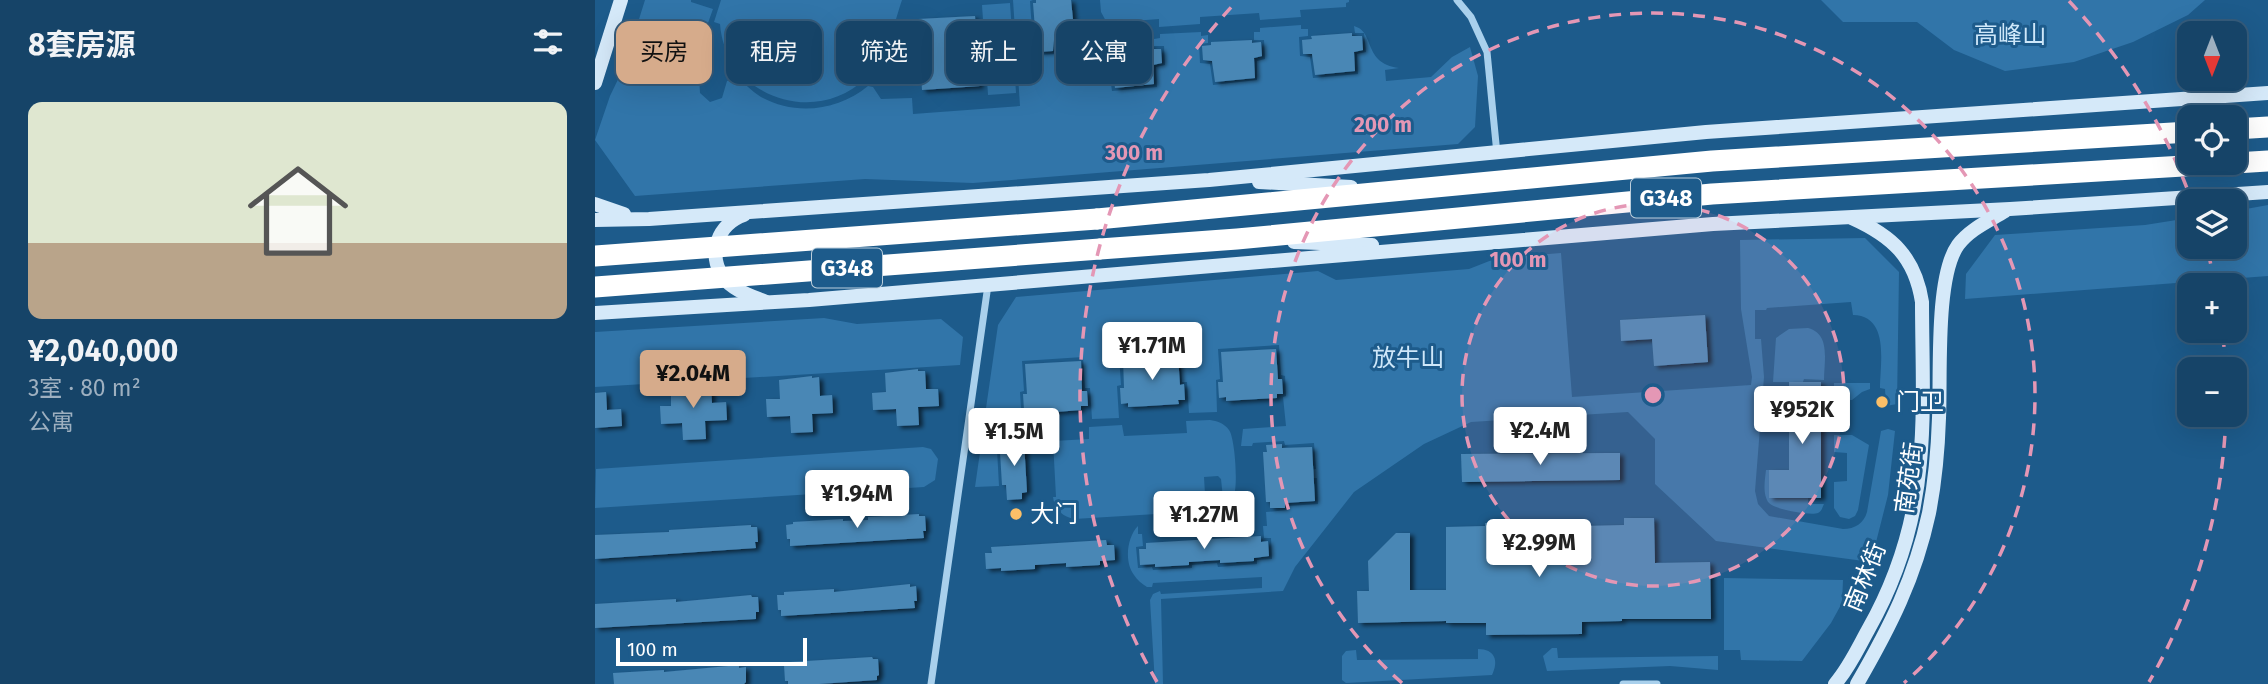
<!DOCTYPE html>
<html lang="zh">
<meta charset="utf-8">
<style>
:root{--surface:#164468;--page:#1f4b6e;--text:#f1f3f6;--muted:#9eb0c0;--line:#355c7c;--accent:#d6ab8b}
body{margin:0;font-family:"Fira Sans","Noto Sans SC",sans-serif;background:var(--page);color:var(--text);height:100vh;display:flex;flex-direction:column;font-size:26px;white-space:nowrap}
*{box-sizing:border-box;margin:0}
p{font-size:23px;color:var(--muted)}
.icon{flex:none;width:38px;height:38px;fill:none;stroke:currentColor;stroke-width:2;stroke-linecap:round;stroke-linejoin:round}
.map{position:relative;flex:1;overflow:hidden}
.details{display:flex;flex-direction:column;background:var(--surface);width:595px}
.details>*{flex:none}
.hud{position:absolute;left:21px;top:21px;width:665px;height:63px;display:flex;gap:14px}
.needle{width:46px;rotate:180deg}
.fabs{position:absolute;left:1582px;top:21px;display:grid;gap:14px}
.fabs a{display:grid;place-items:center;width:70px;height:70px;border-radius:14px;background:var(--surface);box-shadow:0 7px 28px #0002,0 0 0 2px var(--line);font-size:35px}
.scale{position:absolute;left:21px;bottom:18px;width:191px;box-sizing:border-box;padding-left:7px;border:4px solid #fff;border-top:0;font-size:19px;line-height:24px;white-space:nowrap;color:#fff;-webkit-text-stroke:5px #1d5b8b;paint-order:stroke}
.price{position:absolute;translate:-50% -60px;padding:0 16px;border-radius:7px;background:#fff;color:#222;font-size:23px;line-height:46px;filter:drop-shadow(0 2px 4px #0008)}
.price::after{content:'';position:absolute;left:50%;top:42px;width:21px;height:16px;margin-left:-10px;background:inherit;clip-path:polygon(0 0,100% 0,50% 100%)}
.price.selected{background:var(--accent);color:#111}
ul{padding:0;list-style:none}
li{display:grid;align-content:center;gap:14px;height:371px;padding:0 28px}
li span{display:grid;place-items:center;height:217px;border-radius:14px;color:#555}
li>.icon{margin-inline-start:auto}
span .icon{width:126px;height:126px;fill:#fffc;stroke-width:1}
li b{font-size:30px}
h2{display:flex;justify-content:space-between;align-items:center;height:84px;padding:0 28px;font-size:30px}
.tag{padding:0 24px;border-radius:14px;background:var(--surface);box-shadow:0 7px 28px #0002,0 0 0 2px var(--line);font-size:24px;line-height:63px}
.tag.selected{background:var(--accent);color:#111}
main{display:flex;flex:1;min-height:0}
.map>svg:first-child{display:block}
.green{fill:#3175a9}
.building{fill:#4a87b5;filter:url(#shadow)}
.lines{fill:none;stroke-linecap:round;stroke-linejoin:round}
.street{stroke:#a9d0ec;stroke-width:7}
.secondary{stroke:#d5e9f9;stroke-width:14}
.highway{stroke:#fff;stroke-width:21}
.highway-bridge{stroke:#fff;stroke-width:21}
.ring{fill:none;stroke:#e497b5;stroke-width:3.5;stroke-dasharray:12 9}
.poi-dot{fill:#fbbf68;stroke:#1d5b8b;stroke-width:2.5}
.labels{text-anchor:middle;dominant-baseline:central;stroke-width:6;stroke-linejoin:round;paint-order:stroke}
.shield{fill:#1d5b8b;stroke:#bbcedc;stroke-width:2}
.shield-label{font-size:23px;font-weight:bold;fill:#fff}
.park-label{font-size:24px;fill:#cee7f9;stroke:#1d5b8b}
.poi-label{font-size:24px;fill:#fff;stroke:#1d5b8b;text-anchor:start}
.street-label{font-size:24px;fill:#fff;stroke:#1d5b8b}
.centre{fill:#e497b5;stroke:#1d5b8b;stroke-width:3.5}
.ring-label{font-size:21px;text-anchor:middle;font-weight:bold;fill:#e497b5;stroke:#1d5b8b;stroke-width:6;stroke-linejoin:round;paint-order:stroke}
</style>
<main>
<section class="details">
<h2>8套房源<svg class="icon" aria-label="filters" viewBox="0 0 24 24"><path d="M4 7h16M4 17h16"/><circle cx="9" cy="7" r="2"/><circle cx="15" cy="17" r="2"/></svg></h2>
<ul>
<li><span style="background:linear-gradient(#dfe7d0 65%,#b9a48a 0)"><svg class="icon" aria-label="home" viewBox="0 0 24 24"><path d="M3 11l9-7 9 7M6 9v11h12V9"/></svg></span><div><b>¥2,040,000</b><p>3室 · 80 m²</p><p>公寓</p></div></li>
</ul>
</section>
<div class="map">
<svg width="1673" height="684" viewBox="0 0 1673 684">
<defs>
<filter id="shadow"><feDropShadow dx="4" dy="2.5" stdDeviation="2" flood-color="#0009"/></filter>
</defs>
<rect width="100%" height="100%" fill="#1d5b8b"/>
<g class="green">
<path d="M 50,0 L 96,0 L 96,2 L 118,9 L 113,23 L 114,47 L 106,53 L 92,53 L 88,61 L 91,68 L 104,77 L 105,93 L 115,102 L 127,98 L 132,81 L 139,78 C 149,81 156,91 166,97 C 200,116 243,111 273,86 L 278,87 L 286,99 L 317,98 L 318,114 L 425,106 L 418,0 L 438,0 L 435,1 L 438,45 L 441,46 L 441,55 L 461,54 L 462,44 L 483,41 L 483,38 L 488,37 L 489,43 L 512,42 L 513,49 L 503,50 L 504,69 L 514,70 L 517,91 L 562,87 L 561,67 L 570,65 L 569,46 L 559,46 L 559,39 L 565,38 L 565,34 L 606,32 L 606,36 L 613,35 L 613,43 L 604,44 L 605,63 L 615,64 L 618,85 L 662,80 L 662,61 L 670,59 L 669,40 L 659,40 L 659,32 L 665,32 L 665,28 L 706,25 L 706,29 L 713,29 L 713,36 L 704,37 L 705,56 L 715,57 L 718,78 L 763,74 L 762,54 L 771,52 L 769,33 L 760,33 L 759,26 C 781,32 767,63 804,68 L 790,70 L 791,81 L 836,77 L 857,57 L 875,47 L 883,76 L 880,127 L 863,144 L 378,183 L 270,179 L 40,196 L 0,140 L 15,96 L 29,67 Z"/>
<path d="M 126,0 L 307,0 C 298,27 292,58 271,78 C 220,128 130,96 125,24 L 119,22 Z"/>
<path d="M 505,0 L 754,0 L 754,2 L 751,3 L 751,7 L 705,10 L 706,17 L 665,20 L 664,13 L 605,17 L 605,24 L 564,27 L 564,19 L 512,23 L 506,12 Z"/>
<path d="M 1226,0 L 1610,0 L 1593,15 L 1538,42 L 1479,62 L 1410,71 L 1359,50 L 1322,22 L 1248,22 Z"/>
<path d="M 415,3 L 421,93 L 393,95 L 387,5 Z"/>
<path d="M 1673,205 L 1673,276 L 1370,299 L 1371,274 L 1400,235 L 1550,225 L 1594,218 L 1594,247 L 1640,247 L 1640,211 Z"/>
<path d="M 1270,238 L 1304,272 L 1302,404 L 1291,406 L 1290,389 L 1285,388 C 1285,363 1295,316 1258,315 L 1256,302 L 1172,308 L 1171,310 L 1160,310 L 1160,339 L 1166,339 L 1169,377 L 1160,491 L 1163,504 L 1174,516 L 1248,529 C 1260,529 1269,523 1272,512 L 1286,431 L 1293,429 L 1300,431 L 1293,495 L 1276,562 L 1121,541 L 1060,484 L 1060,439 L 1033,412 L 876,422 L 829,444 L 759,492 L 700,567 L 688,591 L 566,599 L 568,684 L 560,684 L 555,600 L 558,594 L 565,591 L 566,594 L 667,588 L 667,577 L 558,583 L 557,587 L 552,587 C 547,584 542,580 539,575 C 529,562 532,537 543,526 L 543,534 L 547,534 L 548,546 L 541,547 L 543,568 L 557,567 L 558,570 L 597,568 L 597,565 L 622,563 L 623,567 L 662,564 L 662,560 L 677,559 L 676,538 L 669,538 L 668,526 L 672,526 L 671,512 L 693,510 L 693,506 L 723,504 L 722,478 L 712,478 L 712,470 L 721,469 L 719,443 L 690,445 L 689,441 L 658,443 L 657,446 L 646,446 L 648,429 L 691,426 L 688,397 L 691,396 L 690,376 L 686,375 L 684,345 L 623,349 L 625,379 L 621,380 L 622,412 L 594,413 L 592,382 L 587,382 L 585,351 L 524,355 L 526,385 L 522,386 L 524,418 L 497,419 L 495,388 L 490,388 L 488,357 L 427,361 L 429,391 L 425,392 L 427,424 C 412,424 401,427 390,415 L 403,325 L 421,297 L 723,271 L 741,280 L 874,269 L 902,258 L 966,253 L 977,397 L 1156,385 L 1157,377 L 1146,309 L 1145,240 Z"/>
<path d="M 229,318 L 262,324 L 346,319 L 368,337 L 365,365 L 0,387 L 0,332 Z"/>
<path d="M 1213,328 C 1236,334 1229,361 1229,380 L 1209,379 L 1208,382 L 1178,382 L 1181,338 L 1194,329 Z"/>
<path d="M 1239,383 L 1275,383 L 1275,389 L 1267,392 L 1257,400 L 1239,400 Z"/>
<path d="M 615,420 C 622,421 629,423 634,430 C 640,438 643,485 639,495 C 636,505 627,509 618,510 L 617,499 L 628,498 L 626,479 L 623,476 L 609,477 L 611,511 L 479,519 C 467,516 460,510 458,497 L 461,497 L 458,441 L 494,439 L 494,427 L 527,425 L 529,436 L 592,433 L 591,421 Z"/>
<path d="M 404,433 L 405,449 L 402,449 L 404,486 L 380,487 L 387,438 L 394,434 Z"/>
<path d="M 1239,435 L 1257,435 L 1274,445 L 1263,510 L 1260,516 L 1254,519 L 1245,517 L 1239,508 L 1239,482 L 1252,481 L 1252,453 L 1239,452 Z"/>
<path d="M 328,447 L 336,449 L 343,459 L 340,480 L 329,487 L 0,508 L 1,469 Z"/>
<path d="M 1171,470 L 1174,470 L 1174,498 L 1213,498 L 1213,504 L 1229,504 C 1227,508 1227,511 1223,513 C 1215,516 1179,509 1174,503 C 1167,494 1170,480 1171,470 Z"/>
<path d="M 1129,578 L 1248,580 L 1247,603 L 1236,623 L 1207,661 L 1146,660 L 1145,650 L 1129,650 Z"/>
<path d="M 957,648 L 962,648 L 963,658 L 1123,656 L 1123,670 L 1075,666 L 952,671 L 948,656 Z"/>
<path d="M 883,649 C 900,649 904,661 897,675 L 751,683 L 747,680 L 747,656 L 751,651 L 761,650 L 762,660 L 883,659 Z"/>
</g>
<g class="building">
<path d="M 441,0 L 476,0 L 480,39 L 459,40 L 458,51 L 444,52 L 443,43 L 441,43 L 439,16 L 438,3 L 441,3 Z"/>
<path d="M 380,16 L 385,86 L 327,90 L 323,19 Z"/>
<path d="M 757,33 L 757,36 L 767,36 L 768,50 L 759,52 L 760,71 L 720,75 L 717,54 L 708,54 L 707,40 L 717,39 L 716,36 Z"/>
<path d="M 657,40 L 657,43 L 666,42 L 667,56 L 659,58 L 660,78 L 620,82 L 617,61 L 608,60 L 607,46 L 616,45 L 616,42 Z"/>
<path d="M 556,46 L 556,49 L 566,49 L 567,63 L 558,65 L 559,84 L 520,88 L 517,67 L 507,67 L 507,53 L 516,52 L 516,49 Z"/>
<path d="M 1110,315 L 1113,362 L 1059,366 L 1057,339 L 1026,341 L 1025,320 Z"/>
<path d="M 681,349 L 683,379 L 687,379 L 688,394 L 682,394 L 682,398 L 646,400 L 631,401 L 631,397 L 624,398 L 623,382 L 628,382 L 626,352 Z"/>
<path d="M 583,355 L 585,385 L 589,384 L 590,400 L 583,400 L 584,404 L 553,406 L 533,407 L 533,403 L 526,404 L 525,388 L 529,388 L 528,358 Z"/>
<path d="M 486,361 L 487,391 L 492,391 L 493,406 L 486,406 L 486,410 L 436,414 L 436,409 L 429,410 L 428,394 L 432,394 L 430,364 Z"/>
<path d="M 323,369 L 323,371 L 330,371 L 331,389 L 343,389 L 344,406 L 323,407 L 324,425 L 302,426 L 301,409 L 278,410 L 277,393 L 291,392 L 290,373 Z"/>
<path d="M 217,376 L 217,378 L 224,377 L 225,396 L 237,395 L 238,413 L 217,414 L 218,432 L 196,433 L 195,416 L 172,417 L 171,399 L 185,399 L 184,380 Z"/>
<path d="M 1194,382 L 1226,382 L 1226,498 L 1174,498 L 1174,470 L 1194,470 Z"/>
<path d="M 109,383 L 109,386 L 116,386 L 117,403 L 131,402 L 132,420 L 110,421 L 111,439 L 88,440 L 87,423 L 66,424 L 65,406 L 76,406 L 76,387 Z"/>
<path d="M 11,392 L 12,410 L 26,409 L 27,426 L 0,428 L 0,393 Z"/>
<path d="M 423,435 L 424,442 L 429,442 L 432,492 L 427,493 L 427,499 L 412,500 L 411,485 L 407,485 L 405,452 L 409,451 L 408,436 Z"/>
<path d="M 687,444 L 687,448 L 717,447 L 720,501 L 690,503 L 690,508 L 675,508 L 675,502 L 671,502 L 668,452 L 672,452 L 671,445 Z"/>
<path d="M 1013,453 L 1025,453 L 1025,480 L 867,482 L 866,454 Z"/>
<path d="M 324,514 L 324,516 L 330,516 L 331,531 L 328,531 L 329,538 L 195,546 L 195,539 L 192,539 L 191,525 L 198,524 L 198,522 L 248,519 L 248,521 L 273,520 L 273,517 Z"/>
<path d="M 1029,518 L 1059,518 L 1060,563 L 1115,562 L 1116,619 L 1027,619 L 1027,621 L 987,622 L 987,634 L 891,635 L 891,623 L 851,623 L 851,621 L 763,623 L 762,591 L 774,591 L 773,561 L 801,533 L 815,533 L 815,590 L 851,590 L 851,527 L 890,526 L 890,523 L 987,522 L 987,526 L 1029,525 Z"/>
<path d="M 156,525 L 156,527 L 162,527 L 163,542 L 160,542 L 161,548 L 0,559 L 0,535 L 74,532 L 74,530 Z"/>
<path d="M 666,536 L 666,542 L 673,541 L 674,556 L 659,558 L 659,561 L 625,563 L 625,560 L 594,562 L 594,565 L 560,567 L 560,564 L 545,565 L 544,549 L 551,549 L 551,543 Z"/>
<path d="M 511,540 L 512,545 L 519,545 L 520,560 L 505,561 L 505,565 L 471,567 L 471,563 L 440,565 L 440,569 L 406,571 L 406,568 L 391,569 L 390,553 L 397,553 L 396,547 Z"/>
<path d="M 315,584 L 315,587 L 321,586 L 322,601 L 319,601 L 320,608 L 186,616 L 186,610 L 183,610 L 182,595 L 189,595 L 189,592 L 239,589 L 239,592 Z"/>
<path d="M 156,595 L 157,597 L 163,597 L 164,612 L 161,612 L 161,619 L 0,628 L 0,604 L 81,599 L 81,602 Z"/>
<path d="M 277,657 L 278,659 L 283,659 L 284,675 L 282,676 L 282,680 L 224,684 L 193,684 L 193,681 L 190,681 L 189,665 L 195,664 L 195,662 Z"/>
<path d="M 144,665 L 144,668 L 151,667 L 151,682 L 149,684 L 19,684 L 18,673 L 69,670 L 69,672 Z"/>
</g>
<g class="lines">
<g class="street">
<path d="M 862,0 L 876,17 L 892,52 L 902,154"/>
<path d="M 336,684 L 393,285"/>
<path d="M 1028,684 L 1062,684"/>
</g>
<g class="secondary">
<path d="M 0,83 L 26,0"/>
<path d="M 664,182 L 756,187"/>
<path d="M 0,204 L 29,214"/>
<path d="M 149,215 C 123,224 112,254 128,277 C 137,290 157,296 171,302"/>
<path d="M 0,220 L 54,219 L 614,180 L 1111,132 L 1673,93"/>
<path d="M 699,242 L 777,245"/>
<path d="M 0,313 L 214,300 L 1118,224 L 1415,209 L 1673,192"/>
<path d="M 1240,684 C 1254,668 1263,648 1273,630 C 1302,579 1320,521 1325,462 C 1330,410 1327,355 1327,302 C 1320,257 1297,236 1257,218"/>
<path d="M 1262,684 C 1295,627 1320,578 1334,513 C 1340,482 1343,449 1344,418 C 1346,376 1340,277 1363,245 C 1375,229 1394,221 1410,211"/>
</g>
<g class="highway">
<path d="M 1640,129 L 1673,127"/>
<path d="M 1640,163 L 1673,161"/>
<path d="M 502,219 L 1117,161 L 1594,132"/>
<path d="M 505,249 L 642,239 L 1117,194 L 1639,163"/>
</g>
<g class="highway-bridge">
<path d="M 0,256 L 502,219"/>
<path d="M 0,287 L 505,249"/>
</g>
</g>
<circle cx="1058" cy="395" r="191" fill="#e497b5" fill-opacity=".12"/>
<g class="ring">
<circle cx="1058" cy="395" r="191"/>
<path d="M807 683A382 382 0 1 1 1309 683"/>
<path d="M1631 415A573 573 0 0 1 1554 682M562 682A573 573 0 0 1 642 1M1474 1A573 573 0 0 1 1596 199M1613 252A573 573 0 0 1 1619 281M1628 335A573 573 0 0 1 1630 365"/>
</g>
<g class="poi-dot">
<circle cx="1287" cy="402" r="7"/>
<circle cx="421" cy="514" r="7"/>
</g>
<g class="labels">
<g class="shield">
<rect x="1036" y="178.5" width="70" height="39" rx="5"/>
<rect x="217" y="248.5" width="70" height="39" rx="5"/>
</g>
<g class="shield-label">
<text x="1071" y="198">G348</text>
<text x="252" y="268">G348</text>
</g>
<g class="park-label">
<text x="1415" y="35">高峰山</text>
<text x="813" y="358">放牛山</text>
</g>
<g class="poi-label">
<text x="1301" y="402">门卫</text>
<text x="435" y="514">大门</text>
</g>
<g class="street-label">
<text transform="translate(1314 478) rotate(-82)">南苑街</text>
<text transform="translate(1270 577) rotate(-68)">南林街</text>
</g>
</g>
<circle cx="1058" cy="395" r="10" class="centre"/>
<g class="ring-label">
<text x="788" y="132">200 m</text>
<text x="539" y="160">300 m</text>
<text x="923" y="267">100 m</text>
</g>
</svg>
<div class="fabs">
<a><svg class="needle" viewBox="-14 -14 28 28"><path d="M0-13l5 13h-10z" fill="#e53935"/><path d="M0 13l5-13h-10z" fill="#9eb0c0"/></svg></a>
<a><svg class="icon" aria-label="locate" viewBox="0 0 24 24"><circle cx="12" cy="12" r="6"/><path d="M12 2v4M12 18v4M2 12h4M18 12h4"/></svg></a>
<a><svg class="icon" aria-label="layers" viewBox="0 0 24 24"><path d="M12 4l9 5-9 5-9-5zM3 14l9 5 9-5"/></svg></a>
<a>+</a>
<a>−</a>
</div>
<div class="scale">100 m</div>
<b class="price" style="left:557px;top:382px">¥1.71M</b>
<b class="price selected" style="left:98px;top:410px">¥2.04M</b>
<b class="price" style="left:1207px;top:446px">¥952K</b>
<b class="price" style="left:945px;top:467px">¥2.4M</b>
<b class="price" style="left:419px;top:468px">¥1.5M</b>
<b class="price" style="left:262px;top:530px">¥1.94M</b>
<b class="price" style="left:609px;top:551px">¥1.27M</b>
<b class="price" style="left:944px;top:579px">¥2.99M</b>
<div class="hud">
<a class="tag selected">买房</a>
<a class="tag">租房</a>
<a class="tag">筛选</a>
<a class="tag">新上</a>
<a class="tag">公寓</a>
</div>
</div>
</main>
